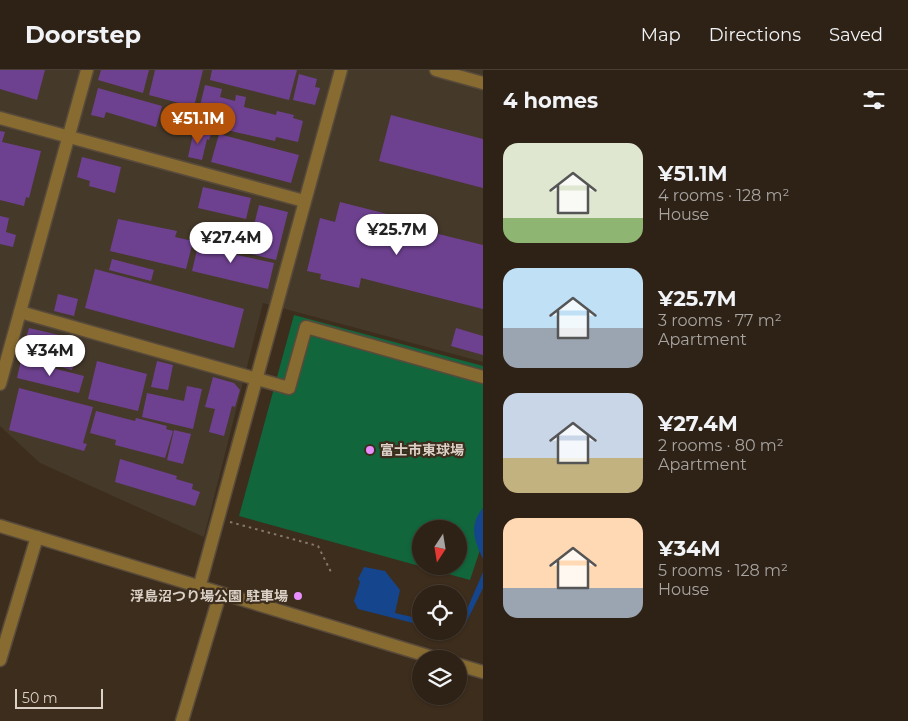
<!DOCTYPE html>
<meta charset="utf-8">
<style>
:root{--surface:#2e2216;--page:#3a2f23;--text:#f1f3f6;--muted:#a7a4a1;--line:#493f35;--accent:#b45309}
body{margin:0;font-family:Montserrat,"Noto Sans JP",sans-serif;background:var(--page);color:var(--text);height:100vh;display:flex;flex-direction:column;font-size:19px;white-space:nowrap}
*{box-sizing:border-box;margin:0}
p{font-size:16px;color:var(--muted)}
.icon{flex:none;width:28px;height:28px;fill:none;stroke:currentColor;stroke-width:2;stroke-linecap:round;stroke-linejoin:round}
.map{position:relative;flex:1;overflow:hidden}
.details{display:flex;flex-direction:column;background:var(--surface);width:425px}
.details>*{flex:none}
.needle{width:32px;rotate:192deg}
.controls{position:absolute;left:412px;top:450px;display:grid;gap:10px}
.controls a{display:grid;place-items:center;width:55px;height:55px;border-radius:50%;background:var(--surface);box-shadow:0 1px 4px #0004,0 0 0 1px var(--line);font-size:25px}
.scale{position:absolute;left:15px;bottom:12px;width:88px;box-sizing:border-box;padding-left:5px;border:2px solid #dbd1c7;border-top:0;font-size:14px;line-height:18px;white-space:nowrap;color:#dbd1c7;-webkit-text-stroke:4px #3d2d1d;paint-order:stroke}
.price{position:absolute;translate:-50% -42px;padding:0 11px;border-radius:18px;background:#fff;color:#222;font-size:16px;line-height:32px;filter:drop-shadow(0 1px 2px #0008)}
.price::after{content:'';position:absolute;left:50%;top:30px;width:15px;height:11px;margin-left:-8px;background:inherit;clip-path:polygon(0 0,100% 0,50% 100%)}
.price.active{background:var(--accent);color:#fff}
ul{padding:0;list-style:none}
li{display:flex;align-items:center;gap:15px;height:125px;padding:0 20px}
li span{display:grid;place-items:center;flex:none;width:140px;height:100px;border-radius:15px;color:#555}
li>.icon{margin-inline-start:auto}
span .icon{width:60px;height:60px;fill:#fffc;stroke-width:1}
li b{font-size:21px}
h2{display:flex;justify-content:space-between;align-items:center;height:60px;padding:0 20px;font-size:21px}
header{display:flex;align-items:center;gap:30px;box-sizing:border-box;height:70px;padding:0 25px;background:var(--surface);border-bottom:1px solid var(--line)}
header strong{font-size:24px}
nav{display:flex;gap:28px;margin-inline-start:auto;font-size:18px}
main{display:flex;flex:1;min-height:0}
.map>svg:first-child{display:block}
.industrial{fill:#45392a}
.green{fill:#11663c;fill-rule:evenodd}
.water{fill:#15458c}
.building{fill:#6e4190}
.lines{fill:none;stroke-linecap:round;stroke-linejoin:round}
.minor-casing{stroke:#594b3c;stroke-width:15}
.path{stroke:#86796c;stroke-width:2;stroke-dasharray:2.5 4;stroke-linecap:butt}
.minor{stroke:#876b30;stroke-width:12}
.poi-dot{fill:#e98efe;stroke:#3d2d1d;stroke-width:2}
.labels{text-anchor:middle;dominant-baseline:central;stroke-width:4.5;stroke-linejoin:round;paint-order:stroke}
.poi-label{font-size:14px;font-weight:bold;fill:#dbd1c7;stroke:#3d2d1d;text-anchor:start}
</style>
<header>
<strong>Doorstep</strong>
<nav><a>Map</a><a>Directions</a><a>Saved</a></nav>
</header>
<main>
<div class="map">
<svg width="483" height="651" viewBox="0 0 483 651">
<rect width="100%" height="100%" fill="#3d2d1d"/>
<path class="industrial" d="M 0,0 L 483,0 L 483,292 L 263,233 L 204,467 L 40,393 L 0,356 Z"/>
<path class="green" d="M 294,245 L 483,296 L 483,471 L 470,510 L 239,446 ZM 421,459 L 459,459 L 459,496 L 421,496 Z"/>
<g class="water">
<path d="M 483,438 L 483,489 C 475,472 468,455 483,438 Z"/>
<path d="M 364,497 L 385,501 L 400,520 L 395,543 L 421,549 L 421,555 L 358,539 L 354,531 L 360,512 L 358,509 Z"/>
<path d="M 483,502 L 483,518 L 465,555 L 459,561 L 459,554 L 462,551 Z"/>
</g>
<g class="building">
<path d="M 0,0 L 45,0 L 37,30 L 0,19 Z"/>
<path d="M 101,0 L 149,0 L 143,23 L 98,10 Z"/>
<path d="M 155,0 L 203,0 L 194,37 L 149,25 Z"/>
<path d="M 212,0 L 297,0 L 289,30 L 210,10 Z"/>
<path d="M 299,4 L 317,9 L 315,17 L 320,18 L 315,35 L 293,30 Z"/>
<path d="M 205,15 L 222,19 L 220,27 L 235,31 L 236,25 L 246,27 L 244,37 L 276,45 L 277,41 L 294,45 L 293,48 L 303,51 L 298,72 L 276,67 L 275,71 L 213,57 L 215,48 L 198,44 Z"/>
<path d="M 98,18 L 162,36 L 156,57 L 106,42 L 104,48 L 91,45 Z"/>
<path d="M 391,45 L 483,69 L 483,118 L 379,91 Z"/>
<path d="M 194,60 L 211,64 L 209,70 L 207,69 L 202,90 L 188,87 Z"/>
<path d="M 0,61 L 5,62 L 2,72 L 41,81 L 29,128 L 26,127 L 24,136 L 0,130 Z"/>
<path d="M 219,64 L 299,85 L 291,113 L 211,92 Z"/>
<path d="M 82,87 L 121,97 L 115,123 L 89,116 L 90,111 L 77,107 Z"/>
<path d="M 203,117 L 251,128 L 246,149 L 198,138 Z"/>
<path d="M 340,132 L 407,149 L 406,156 L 483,175 L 483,239 L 361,208 L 359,218 L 320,209 L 321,204 L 307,201 L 320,148 L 335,152 Z"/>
<path d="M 259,135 L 288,142 L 276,190 L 247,183 Z"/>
<path d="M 0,146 L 9,148 L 6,162 L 16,165 L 13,177 L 0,174 Z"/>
<path d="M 118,149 L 177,161 L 175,167 L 193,171 L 186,199 L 110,181 Z"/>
<path d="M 200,167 L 239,176 L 237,185 L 274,193 L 268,219 L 192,201 Z"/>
<path d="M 112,189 L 154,200 L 151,211 L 109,200 Z"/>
<path d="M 95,199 L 244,239 L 234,278 L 85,238 Z"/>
<path d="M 58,224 L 78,229 L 74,246 L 54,241 Z"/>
<path d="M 29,258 L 59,265 L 54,283 L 24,275 Z"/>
<path d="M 456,258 L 483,266 L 483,285 L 451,276 Z"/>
<path d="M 64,267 L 80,271 L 72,300 L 57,296 Z"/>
<path d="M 21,290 L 84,306 L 79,323 L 17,308 Z"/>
<path d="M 97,291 L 147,304 L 138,341 L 88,329 Z"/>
<path d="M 157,291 L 173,295 L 168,320 L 151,317 Z"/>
<path d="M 213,307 L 234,313 L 240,320 L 235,337 L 232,336 L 224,366 L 209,362 L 215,339 L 205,337 Z"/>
<path d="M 187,316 L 202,319 L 193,359 L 142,347 L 147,323 L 184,331 Z"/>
<path d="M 19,318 L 93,337 L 83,373 L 87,374 L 84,381 L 9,360 Z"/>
<path d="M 96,341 L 135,351 L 136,348 L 167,356 L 166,359 L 173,361 L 165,388 L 115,375 L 116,370 L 90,363 Z"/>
<path d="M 174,360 L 191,364 L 183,394 L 167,390 Z"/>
<path d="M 120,389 L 177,406 L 176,409 L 193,414 L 192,419 L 200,422 L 195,436 L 115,412 Z"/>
</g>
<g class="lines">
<g class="minor-casing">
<g id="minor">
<path d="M 436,0 L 483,13"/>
<path d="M 0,48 L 304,131"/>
<path d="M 20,242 L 289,318 L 306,257 L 483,307"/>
<path d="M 0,314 L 87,0"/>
<path d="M 0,456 L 438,589"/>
<path d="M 199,518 L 341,0"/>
<path d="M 0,590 L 37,467"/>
<path d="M 459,595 L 483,602"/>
<path d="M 182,651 L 220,524"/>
</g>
</g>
<path class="path" d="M 230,452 L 318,476 L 332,504"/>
<use href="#minor" class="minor"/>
</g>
<g class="poi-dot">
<circle cx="370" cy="380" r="5"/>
<circle cx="298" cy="526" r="5"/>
</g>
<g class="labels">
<g class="poi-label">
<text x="380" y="380">富士市東球場</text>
<text x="288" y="526" text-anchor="end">浮島沼つり場公園 駐車場</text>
</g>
</g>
</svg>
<div class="controls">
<a><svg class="needle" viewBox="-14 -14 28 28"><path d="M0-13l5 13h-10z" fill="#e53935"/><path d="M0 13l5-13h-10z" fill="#a7a4a1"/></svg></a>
<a><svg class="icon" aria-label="locate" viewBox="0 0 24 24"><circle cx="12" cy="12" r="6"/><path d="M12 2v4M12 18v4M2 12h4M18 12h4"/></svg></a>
<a><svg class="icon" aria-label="layers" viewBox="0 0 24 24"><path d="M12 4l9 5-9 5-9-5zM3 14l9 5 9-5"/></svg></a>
</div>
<div class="scale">50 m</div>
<b class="price active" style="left:198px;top:75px">¥51.1M</b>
<b class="price" style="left:397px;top:186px">¥25.7M</b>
<b class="price" style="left:231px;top:194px">¥27.4M</b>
<b class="price" style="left:50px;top:307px">¥34M</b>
</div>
<section class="details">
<h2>4 homes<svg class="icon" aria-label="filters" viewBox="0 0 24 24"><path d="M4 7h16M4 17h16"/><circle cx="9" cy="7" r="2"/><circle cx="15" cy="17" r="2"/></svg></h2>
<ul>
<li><span style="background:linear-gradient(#dfe7d0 75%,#8fb573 0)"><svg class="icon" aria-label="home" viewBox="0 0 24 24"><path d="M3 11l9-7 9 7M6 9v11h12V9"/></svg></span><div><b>¥51.1M</b><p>4 rooms · 128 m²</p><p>House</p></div></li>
<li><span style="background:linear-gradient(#bfe0f5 60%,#9aa5b1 0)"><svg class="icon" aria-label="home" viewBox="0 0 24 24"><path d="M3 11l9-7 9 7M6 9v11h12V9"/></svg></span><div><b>¥25.7M</b><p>3 rooms · 77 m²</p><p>Apartment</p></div></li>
<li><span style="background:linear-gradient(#c9d6e8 65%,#c2b280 0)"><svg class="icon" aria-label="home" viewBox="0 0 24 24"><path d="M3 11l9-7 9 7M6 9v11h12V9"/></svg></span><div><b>¥27.4M</b><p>2 rooms · 80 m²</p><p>Apartment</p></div></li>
<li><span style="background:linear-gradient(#ffd9b3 70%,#9aa5b1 0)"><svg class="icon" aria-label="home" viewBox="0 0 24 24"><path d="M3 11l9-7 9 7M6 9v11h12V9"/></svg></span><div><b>¥34M</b><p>5 rooms · 128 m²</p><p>House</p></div></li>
</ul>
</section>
</main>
